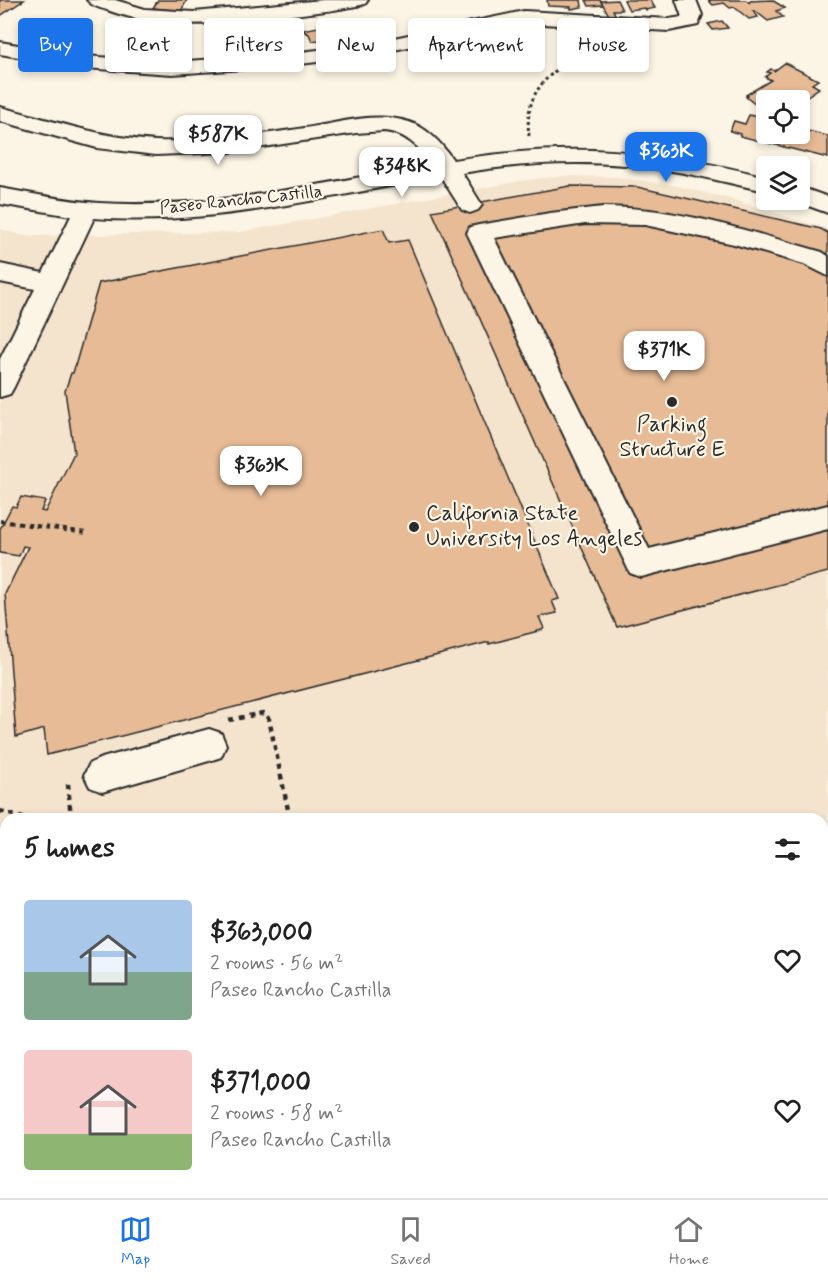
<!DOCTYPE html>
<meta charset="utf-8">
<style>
:root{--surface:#fff;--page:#f6f6f6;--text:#222;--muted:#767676;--line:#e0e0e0;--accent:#1a73e8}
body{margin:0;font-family:Mynerve,sans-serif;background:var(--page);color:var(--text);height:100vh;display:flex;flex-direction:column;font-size:22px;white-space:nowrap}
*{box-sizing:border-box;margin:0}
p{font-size:20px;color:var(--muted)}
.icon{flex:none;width:33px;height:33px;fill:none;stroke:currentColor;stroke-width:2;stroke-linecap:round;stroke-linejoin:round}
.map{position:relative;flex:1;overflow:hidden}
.panel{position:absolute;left:0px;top:813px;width:828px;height:386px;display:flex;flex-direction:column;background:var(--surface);border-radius:18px 18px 0 0;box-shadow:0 3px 9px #0003}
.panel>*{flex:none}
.banner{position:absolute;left:18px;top:18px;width:792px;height:54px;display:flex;gap:12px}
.tools{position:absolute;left:756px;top:90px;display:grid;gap:12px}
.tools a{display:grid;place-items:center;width:54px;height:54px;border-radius:6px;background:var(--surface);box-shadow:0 3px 9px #0003;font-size:30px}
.price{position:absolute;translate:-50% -51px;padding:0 14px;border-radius:12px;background:#fff;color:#222;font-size:20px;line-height:39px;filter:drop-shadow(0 2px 3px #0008)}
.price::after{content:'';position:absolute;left:50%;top:36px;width:18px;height:14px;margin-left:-9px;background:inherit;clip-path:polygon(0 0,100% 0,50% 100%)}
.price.current{background:var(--accent);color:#fff}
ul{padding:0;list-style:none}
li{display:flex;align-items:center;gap:18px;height:150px;padding:0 24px}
li span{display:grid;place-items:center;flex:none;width:168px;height:120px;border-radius:6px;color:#555}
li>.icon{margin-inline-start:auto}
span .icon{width:72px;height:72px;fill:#fffc;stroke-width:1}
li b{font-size:26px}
h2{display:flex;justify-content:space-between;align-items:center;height:72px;padding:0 24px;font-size:26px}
.tag{padding:0 21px;border-radius:6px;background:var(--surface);box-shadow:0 3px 9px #0003;font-size:21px;line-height:54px}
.tag.current{background:var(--accent);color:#fff}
.tabs{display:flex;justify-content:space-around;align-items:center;height:84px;border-top:2px solid var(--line);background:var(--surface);font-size:16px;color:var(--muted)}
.tabs a{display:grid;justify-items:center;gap:3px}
.tabs .current{color:var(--accent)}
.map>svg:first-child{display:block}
.built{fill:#f5e4cd;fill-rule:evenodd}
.building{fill:#e6bb96;stroke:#2b2b2b;stroke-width:1.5}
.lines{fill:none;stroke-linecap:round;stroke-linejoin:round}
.minor-casing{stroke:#2b2b2b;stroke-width:4}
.path-far2{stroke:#2b2b2b;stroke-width:3;stroke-dasharray:3 3;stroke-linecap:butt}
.path-far1{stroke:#2b2b2b;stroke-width:4;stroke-dasharray:4.5 4.5;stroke-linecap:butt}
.path{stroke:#2b2b2b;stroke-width:4.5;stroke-dasharray:5 5;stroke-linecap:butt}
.minor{fill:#fcf5e5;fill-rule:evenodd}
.poi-dot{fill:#2b2b2b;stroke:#fcf5e5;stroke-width:2}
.labels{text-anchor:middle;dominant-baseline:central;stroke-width:4.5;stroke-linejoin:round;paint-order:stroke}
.far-street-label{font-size:18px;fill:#2b2b2b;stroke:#fcf5e5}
.poi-label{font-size:22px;fill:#2b2b2b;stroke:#fcf5e5}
</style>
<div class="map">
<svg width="828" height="1198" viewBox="0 0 828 1198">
<rect width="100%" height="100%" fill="#fcf5e5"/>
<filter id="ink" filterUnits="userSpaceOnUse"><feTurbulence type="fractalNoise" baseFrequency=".0167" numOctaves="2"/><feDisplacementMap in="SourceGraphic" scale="12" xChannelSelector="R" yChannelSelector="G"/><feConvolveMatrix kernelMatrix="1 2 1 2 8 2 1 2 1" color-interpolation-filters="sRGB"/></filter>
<g filter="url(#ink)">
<path class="built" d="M 562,176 L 616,177 L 673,185 L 731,199 L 828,229 L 828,1198 L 0,1198 L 0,229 L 25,236 L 240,232 L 526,180 ZM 6,819 L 822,819 L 822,1192 L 6,1192 Z"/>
<g class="building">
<path d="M 0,0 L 24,0 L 0,16 Z"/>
<path d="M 158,0 L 187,0 L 181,11 L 153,8 Z"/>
<path d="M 547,0 L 581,0 L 582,7 L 571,9 L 571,7 L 548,6 Z"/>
<path d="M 586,0 L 600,0 L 603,5 L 589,6 Z"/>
<path d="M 617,0 L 622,10 L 613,10 L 617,18 L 611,19 L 601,1 Z"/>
<path d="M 624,0 L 650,0 L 655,8 L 646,10 L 645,8 L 629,10 Z"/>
<path d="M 708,0 L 746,0 L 750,3 L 748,1 L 772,0 L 785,8 L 776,11 L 783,17 L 768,21 L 755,11 L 753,11 L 758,17 L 749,19 L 734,7 L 730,8 L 724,3 L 713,5 Z"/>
<path d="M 722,21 L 728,28 L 713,30 L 708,24 Z"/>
<path d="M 345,22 L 352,39 L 327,44 L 325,39 L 312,41 L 309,34 L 302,30 Z"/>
<path d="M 266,31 L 270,39 L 255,43 L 250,35 Z"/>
<path d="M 785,63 L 818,80 L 812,84 L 819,88 L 800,101 L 766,100 L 766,107 L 756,105 L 746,97 L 748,96 L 746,95 L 771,80 L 765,77 L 770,73 L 767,72 L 771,69 L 774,71 Z"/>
<path d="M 749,115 L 766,119 L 766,134 L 800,134 L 800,129 L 828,136 L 828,158 L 740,136 L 740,134 L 730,131 L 734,121 L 745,124 Z"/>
<path d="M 570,186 L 637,187 L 821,229 L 828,233 L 828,572 L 617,627 L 432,211 Z"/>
<path d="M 383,229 L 389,243 L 408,240 L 559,599 L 552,601 L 557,613 L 539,617 L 544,628 L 542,630 L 489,644 L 489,642 L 47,755 L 44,729 L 16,737 L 5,594 L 28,547 L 23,546 L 19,556 L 0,553 L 0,529 L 12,506 L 16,507 L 21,497 L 45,501 L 41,511 L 45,512 L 74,453 L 65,391 L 71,373 L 73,373 L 99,283 Z"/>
<path d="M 6,873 L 6,1192 L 19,1192 L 19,1198 L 0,1198 L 0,874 Z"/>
</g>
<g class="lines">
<g class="minor-casing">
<g id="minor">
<path d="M 87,0 L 115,0 L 145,9 L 194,12 L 323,0 L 368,0 L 365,4 C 341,10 317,12 293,15 C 231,23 167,32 107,10 C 100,8 92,6 87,0 Z"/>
<path d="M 676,0 L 696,0 L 702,15 L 698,25 L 669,31 L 524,23 L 360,57 L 275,67 L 172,74 L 84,68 L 0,54 L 0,42 L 84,56 L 172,62 L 275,55 L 360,45 L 524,11 L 669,19 L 682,17 Z"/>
<path d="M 0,107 C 52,120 101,138 156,141 C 206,143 256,135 305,128 C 339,123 376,111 409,122 C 428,128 442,144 453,160 C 568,142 654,148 766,177 L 766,191 C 735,185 704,176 672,171 C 602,159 532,161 462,173 L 482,205 L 478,210 L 470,213 L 462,210 L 441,177 C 327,196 210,227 94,218 L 14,387 L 10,394 L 0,397 L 0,359 L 35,289 L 0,282 L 0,264 L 43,273 L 71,216 L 0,204 L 0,188 C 33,194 66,201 99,203 C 211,210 323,183 432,164 C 419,147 406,133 384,131 L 356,133 L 230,152 L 156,155 L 97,148 L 0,121 Z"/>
<path d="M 800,187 L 828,197 L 828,213 L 792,200 L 800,200 Z"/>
<path d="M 603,207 C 678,207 750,232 822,252 L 828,256 L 828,276 L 804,264 L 734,244 L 645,225 L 585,224 L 494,238 L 649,549 L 828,505 L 828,529 L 641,577 L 630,573 L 467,233 L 470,227 L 479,225 L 550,213 Z"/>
<path d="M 209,729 L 221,733 L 226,745 L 221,757 L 209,761 L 102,792 L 90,787 L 84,775 L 90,763 L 102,758 Z"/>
</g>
</g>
<path class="path-far2" d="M 529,136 C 523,85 555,71 592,45"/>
<path class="path-far1" d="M 0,521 L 87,533"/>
<g class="path">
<path d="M 229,720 L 263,713 L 269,719 L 290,819"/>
<path d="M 68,784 L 71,819"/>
<path d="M 0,811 L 26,819"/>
<path d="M 822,936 L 828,934"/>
</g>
<use href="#minor" class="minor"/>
</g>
</g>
<g class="poi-dot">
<circle cx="672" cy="402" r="6"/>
<circle cx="414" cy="527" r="6"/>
</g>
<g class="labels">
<g class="far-street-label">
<text transform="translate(241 200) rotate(-6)">Paseo Rancho Castilla</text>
</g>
<g class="poi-label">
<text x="672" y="425">Parking<tspan x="672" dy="25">Structure E</tspan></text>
<text x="426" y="514" text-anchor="start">California State<tspan x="426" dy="25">University Los Angeles</tspan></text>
</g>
</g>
</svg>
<div class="tools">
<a><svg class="icon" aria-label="locate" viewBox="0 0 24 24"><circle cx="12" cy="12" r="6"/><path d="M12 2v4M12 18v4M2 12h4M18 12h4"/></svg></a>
<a><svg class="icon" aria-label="layers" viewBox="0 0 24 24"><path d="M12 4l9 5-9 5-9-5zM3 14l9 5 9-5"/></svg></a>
</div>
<b class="price" style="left:218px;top:166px">$587K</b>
<b class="price current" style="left:666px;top:183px">$363K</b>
<b class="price" style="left:402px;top:198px">$348K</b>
<b class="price" style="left:664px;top:382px">$371K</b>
<b class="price" style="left:261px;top:497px">$363K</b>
<div class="banner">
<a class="tag current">Buy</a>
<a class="tag">Rent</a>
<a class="tag">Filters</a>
<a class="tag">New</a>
<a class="tag">Apartment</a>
<a class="tag">House</a>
</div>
<section class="panel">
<h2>5 homes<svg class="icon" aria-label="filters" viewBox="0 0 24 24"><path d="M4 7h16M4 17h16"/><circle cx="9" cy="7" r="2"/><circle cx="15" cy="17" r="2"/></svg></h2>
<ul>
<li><span style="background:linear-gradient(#a9c7e8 60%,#7fa58c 0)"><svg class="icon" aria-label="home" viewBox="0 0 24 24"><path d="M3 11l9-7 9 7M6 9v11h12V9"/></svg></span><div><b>$363,000</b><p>2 rooms · 56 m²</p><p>Paseo Rancho Castilla</p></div><svg class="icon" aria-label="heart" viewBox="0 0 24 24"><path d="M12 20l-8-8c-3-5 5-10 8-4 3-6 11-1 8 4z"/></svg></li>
<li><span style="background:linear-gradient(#f6c9c9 70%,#8fb573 0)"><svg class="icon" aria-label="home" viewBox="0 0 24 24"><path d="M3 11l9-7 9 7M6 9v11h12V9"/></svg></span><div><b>$371,000</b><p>2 rooms · 58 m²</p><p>Paseo Rancho Castilla</p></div><svg class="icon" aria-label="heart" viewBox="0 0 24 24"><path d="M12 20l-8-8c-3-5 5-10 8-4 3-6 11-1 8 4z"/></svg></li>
</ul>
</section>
</div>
<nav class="tabs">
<a class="current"><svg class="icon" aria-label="map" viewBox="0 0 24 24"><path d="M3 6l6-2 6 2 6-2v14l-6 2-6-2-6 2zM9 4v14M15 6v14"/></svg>Map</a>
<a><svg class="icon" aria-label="saved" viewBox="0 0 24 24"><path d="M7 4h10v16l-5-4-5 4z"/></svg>Saved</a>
<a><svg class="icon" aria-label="home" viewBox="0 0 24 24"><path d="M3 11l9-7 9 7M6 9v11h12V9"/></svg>Home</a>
</nav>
